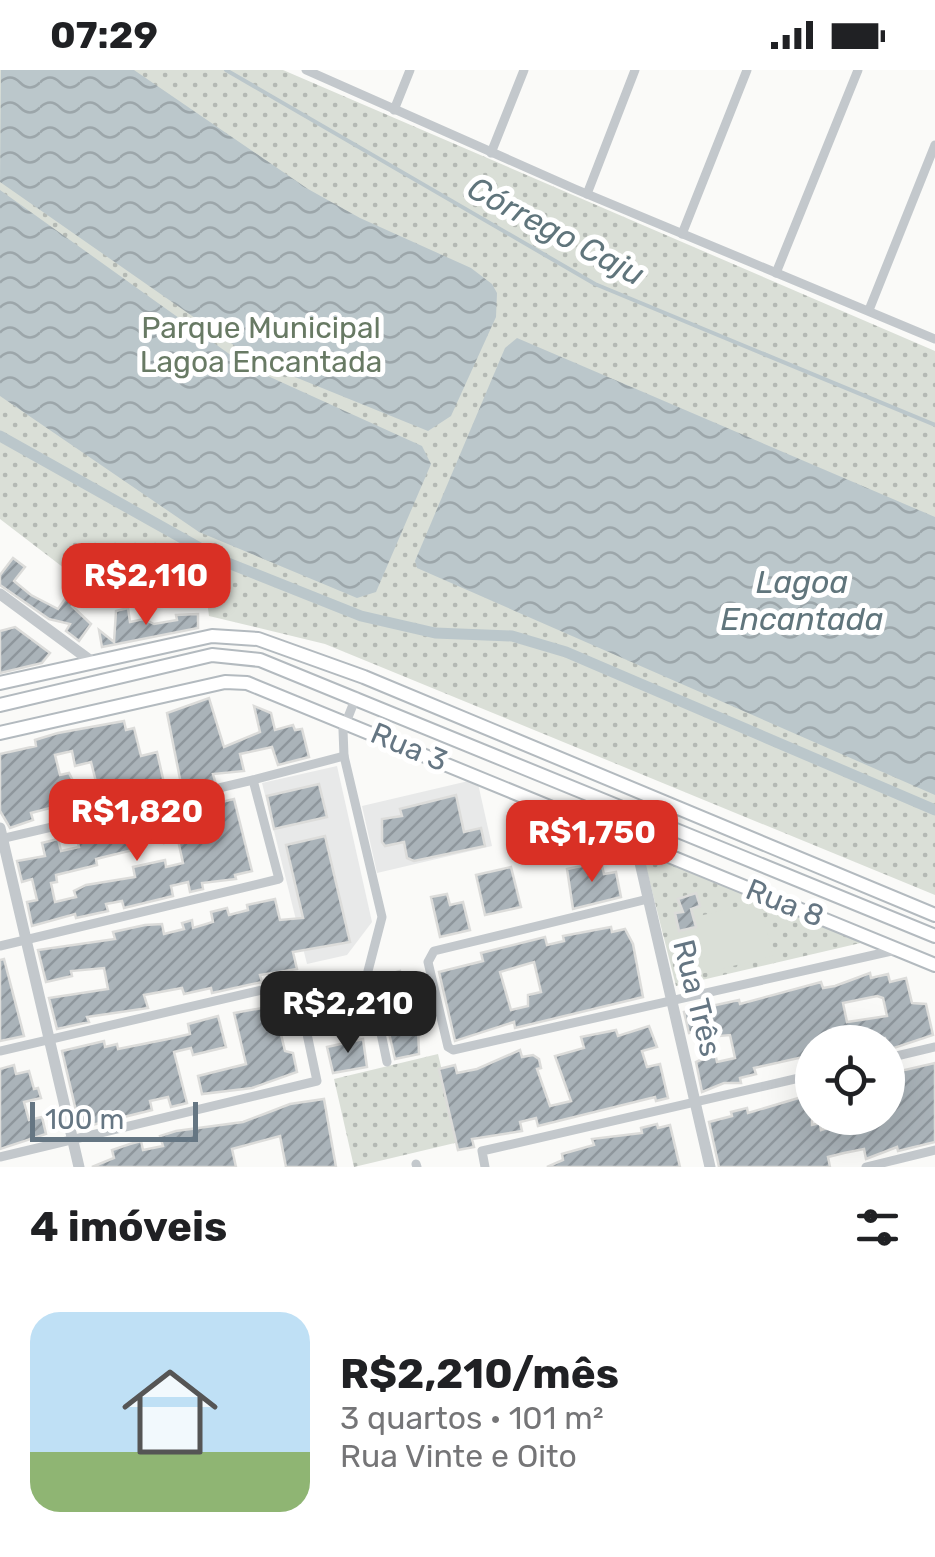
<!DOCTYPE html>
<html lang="pt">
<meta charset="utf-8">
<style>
:root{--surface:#fff;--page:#f2f2f2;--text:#202124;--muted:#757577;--accent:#d93025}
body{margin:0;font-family:Rubik,sans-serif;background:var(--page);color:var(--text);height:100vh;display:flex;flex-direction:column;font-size:38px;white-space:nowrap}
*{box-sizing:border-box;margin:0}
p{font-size:32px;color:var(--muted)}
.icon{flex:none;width:55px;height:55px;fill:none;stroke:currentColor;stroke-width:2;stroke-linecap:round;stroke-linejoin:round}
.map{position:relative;height:1097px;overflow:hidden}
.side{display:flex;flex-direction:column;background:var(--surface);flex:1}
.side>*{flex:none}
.tools{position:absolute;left:795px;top:955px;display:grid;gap:20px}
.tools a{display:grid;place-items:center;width:110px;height:110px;border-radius:50%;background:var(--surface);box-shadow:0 10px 40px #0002;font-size:50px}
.scale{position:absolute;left:30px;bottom:25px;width:168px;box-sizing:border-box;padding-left:10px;border:5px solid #657683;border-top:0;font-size:28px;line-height:35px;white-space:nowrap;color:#657683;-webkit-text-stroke:8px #fff;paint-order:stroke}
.price{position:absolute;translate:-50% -85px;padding:0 22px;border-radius:20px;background:var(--accent);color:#fff;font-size:32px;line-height:65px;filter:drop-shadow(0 2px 5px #0008)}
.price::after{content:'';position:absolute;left:50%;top:60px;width:30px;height:22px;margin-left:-15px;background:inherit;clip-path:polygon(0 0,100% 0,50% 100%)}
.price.active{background:#222;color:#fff}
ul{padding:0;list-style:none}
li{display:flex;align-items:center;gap:30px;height:250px;padding:0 30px}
li span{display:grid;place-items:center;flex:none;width:280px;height:200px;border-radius:30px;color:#555}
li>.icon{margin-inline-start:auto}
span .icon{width:120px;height:120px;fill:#fffc;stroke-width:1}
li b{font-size:42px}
h2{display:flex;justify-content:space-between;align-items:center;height:120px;padding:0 30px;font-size:42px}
.status{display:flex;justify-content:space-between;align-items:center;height:70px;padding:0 50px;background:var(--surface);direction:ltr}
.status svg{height:28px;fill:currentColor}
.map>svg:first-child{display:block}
.built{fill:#e8e9e9}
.grass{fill:url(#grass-dots)}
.pitch{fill:#dadfd7}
.water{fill:url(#water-waves)}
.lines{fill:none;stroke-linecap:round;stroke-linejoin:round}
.stream{stroke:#bbc7cb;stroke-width:4}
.canal{stroke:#bbc7cb;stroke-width:11}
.building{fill:url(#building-hatch);stroke:#dcdcda;stroke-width:2.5;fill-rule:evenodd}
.secondary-casing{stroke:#b3babf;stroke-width:16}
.minor{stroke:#c3c8cc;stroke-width:9}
.tertiary{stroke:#c3c8cc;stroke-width:11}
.secondary{stroke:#fff;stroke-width:12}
.labels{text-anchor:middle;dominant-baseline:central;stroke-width:10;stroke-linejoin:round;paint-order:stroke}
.park-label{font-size:30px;fill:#687a64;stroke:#fff}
.street-label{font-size:30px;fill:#657683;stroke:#fff}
.water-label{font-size:32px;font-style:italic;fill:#60757c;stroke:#fff}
</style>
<div class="status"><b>07:29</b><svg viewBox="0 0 49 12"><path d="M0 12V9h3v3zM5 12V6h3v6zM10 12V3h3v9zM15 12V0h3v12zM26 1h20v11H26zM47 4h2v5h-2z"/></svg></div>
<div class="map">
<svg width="935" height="1097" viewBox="0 0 935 1097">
<defs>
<pattern id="grass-dots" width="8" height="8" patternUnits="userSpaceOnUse" patternTransform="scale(2.5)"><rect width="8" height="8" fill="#dadfd7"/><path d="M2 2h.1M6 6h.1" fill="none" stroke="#b4b9b4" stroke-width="1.8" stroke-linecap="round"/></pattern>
<pattern id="water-waves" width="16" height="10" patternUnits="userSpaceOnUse" patternTransform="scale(2.5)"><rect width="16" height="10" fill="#bbc7cb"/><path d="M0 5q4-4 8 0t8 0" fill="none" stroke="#9ca6aa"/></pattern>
<pattern id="building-hatch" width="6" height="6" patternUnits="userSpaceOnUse" patternTransform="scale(2.5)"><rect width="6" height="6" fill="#aab3b9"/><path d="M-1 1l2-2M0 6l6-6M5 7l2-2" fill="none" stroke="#8e969c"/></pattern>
</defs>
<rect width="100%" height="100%" fill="#fafaf8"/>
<g class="built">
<path d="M 337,696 L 372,852 L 347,885 L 307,894 L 262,713 Z"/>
<path d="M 477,709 L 492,776 L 377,803 L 362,736 Z"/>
</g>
<g class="grass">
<path d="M 0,0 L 283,0 L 935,281 L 935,825 L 325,574 L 209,546 L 207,531 L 107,531 L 0,449 Z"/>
<path d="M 642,781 L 869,871 L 676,916 Z"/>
<path d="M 438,984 L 459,1072 L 354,1097 L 334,1009 Z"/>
</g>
<path class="pitch" d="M 760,831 L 773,886 L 684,908 L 671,853 Z"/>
<g class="water">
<path d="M 1,0 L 134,0 L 308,119 L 360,148 L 471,198 L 492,214 L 497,223 L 496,247 L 451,346 L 428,361 L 258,292 L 0,112 Z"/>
<path d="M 0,120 L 246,296 L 422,376 L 431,394 L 376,522 L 357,528 L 199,462 L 0,326 Z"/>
<path d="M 517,268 L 935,447 L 935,725 L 417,498 L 415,491 L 505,278 Z"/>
</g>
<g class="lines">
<path class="stream" d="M 226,0 L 595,214 L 935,355"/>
<path class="canal" d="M 0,366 L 223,491 L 361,546 L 435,563 L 512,566 L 566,582 L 935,740"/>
</g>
<g class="building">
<path d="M 13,488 L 25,497 L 14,511 L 31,525 L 58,539 L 70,522 L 79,527 L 72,536 L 91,554 L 79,571 L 66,561 L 70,554 L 49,549 L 0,515 L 0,505 Z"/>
<path d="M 128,538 L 130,552 L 144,549 L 154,554 L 177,550 L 176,545 L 198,544 L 198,558 L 102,577 L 99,560 L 114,572 L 116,541 Z"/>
<path d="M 15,557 L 50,583 L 42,593 L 0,603 L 0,561 Z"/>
<path d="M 209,628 L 224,677 L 260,662 L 254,636 L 271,643 L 275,660 L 293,655 L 295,660 L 302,659 L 309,687 L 278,695 L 272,677 L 240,684 L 244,701 L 213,704 L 215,711 L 187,717 L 181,714 L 167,643 Z"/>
<path d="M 124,651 L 126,660 L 134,658 L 141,686 L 157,682 L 166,722 L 140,727 L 138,720 L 116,725 L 118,732 L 101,736 L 100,729 L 81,734 L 83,741 L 53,748 L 50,738 L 31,743 L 33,750 L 10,758 L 0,741 L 0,684 L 36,676 L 35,670 L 58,663 ZM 72,681 L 75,696 L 91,692 L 97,716 L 78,721 L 69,703 L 60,705 L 55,685 Z"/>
<path d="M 319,714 L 327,747 L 274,759 L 267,726 Z"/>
<path d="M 456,725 L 464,762 L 481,758 L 485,776 L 414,791 L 407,788 L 404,772 L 385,776 L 382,772 L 382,749 L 402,746 L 400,739 Z"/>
<path d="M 234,729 L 252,801 L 235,805 L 236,809 L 202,813 L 203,819 L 190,822 L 188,812 L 171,816 L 173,826 L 124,838 L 122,831 L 106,834 L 108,841 L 76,848 L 75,844 L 32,856 L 27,832 L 37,830 L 32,809 L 22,812 L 17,791 L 45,786 L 42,773 L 58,769 L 61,781 L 79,777 L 77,769 L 125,761 L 124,756 L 140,753 L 141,761 L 160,756 L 159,753 L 190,747 L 188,740 ZM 163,766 L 164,773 L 178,770 L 183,793 L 166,797 L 165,790 L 133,797 L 135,807 L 86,815 L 74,821 L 76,827 L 55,832 L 51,813 L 57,812 L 56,805 L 97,795 L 96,789 L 145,777 L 144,771 Z"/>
<path d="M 325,766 L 350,872 L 293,882 L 297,899 L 260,905 L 262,912 L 212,923 L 211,918 L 184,924 L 182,918 L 144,925 L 148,938 L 87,947 L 89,952 L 57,959 L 49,928 L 108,919 L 104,898 L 71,901 L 72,906 L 46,912 L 38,880 L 115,869 L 113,862 L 145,855 L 162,854 L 164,864 L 184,859 L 182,853 L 192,850 L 193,858 L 213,852 L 211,842 L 227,838 L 229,845 L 248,840 L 247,835 L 275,829 L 280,850 L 303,848 L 286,775 Z"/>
<path d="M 601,792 L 604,804 L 616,802 L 621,827 L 573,839 L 567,799 Z"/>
<path d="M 511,797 L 521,837 L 485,845 L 476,805 Z"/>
<path d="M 696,823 L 700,836 L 691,839 L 696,857 L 679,861 L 675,843 L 683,842 L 678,829 Z"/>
<path d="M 447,824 L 450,835 L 463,832 L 470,860 L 440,867 L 431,827 Z"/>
<path d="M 611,857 L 612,862 L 625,859 L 633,874 L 643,927 L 515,958 L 514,952 L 455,971 L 439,902 L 483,891 L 481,883 L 545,867 L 547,875 L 564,871 L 563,866 ZM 534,892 L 541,922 L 528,925 L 528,936 L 511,940 L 500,902 Z"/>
<path d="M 4,889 L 24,966 L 0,971 L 0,890 Z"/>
<path d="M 400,901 L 407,927 L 383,932 L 378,907 Z"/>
<path d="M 870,903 L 871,908 L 888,904 L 890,912 L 906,908 L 912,933 L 926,934 L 933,965 L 888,980 L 885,968 L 812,972 L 812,985 L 754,998 L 756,1004 L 740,1008 L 741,1013 L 724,1013 L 702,1022 L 696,992 L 715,983 L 717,992 L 735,988 L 730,965 L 698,968 L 697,961 L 689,963 L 684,942 L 739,930 L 740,934 L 821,912 L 823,918 L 835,916 ZM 877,926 L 883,928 L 887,946 L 847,952 L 843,933 Z"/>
<path d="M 343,914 L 348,941 L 320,947 L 314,920 Z"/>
<path d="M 284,934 L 284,955 L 279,956 L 285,981 L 293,983 L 297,1002 L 252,1018 L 202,1024 L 198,1006 L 246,994 L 234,943 Z"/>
<path d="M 218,946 L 226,977 L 193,985 L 191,978 L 174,982 L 187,1033 L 171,1037 L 168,1027 L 150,1031 L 152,1040 L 80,1058 L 62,981 L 104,971 L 105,977 L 117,974 L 118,979 L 168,969 L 190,964 L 188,954 Z"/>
<path d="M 649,956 L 657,977 L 642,981 L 647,997 L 660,994 L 668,1028 L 656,1031 L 655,1027 L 538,1056 L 536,1048 L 520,1052 L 522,1061 L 472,1069 L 474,1077 L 458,1080 L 439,999 L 455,995 L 457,1003 L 477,999 L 520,980 L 522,987 L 533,985 L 539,989 L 541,998 L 537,999 L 550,1036 L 571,1031 L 555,986 L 584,978 L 581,967 L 616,960 L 618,966 Z"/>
<path d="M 418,957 L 419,984 L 395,989 L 389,963 Z"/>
<path d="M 363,969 L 367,997 L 333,1003 L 327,977 Z"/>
<path d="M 935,993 L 935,1072 L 898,1081 L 897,1077 L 866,1089 L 864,1079 L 844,1083 L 828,1087 L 830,1097 L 719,1097 L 709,1052 L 732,1046 L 731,1042 L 747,1038 L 748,1043 L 812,1024 L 812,1055 L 820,1053 L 821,1060 L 837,1055 L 835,1048 L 888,1048 L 888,1014 L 894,1012 L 892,1003 Z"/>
<path d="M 14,995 L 16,1004 L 29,1001 L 34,1019 L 38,1018 L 41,1028 L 24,1032 L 29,1050 L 42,1047 L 46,1064 L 0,1079 L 0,999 Z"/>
<path d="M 324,1029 L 336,1097 L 286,1097 L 280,1066 L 232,1079 L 236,1097 L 92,1097 L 114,1088 L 112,1080 L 130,1074 L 141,1071 L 143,1080 L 163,1076 L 160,1066 L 176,1061 L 243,1052 L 290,1034 Z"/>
<path d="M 657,1054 L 658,1058 L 670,1055 L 680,1097 L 547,1097 L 563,1090 L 562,1084 L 594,1075 L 592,1069 L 642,1063 L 641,1058 Z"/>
</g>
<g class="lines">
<g class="secondary-casing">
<g id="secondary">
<path d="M 0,613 L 212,566 L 258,569 L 364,607 L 935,845"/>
<path d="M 0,635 L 212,585 L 260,590 L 935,866"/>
<path d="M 0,663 L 225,612 L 247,613 L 935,895"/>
</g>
</g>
<g class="minor">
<path d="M 306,0 L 575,119 L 935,269"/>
<path d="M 394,40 L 410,0"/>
<path d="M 491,83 L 524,0"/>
<path d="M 587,124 L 635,0"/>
<path d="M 682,164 L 747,0"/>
<path d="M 776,203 L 858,0"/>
<path d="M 869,240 L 935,75"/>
<path d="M 356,627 L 343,660 L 344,686 L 382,847 L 368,901 L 387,992"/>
<path d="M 253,710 L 344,686"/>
<path d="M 0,769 L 253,710 L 279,809 L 0,876"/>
<path d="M 648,829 L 434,881 L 428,892 L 448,977 L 453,980 L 896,880"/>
<path d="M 377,942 L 435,930"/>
<path d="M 0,981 L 296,912 L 317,1011 L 0,1087"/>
<path d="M 888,988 L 935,977"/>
<path d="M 416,1094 L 417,1097"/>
<path d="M 485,1097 L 482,1081 L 812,1005"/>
<path d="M 866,1097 L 935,1080"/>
</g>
<g class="tertiary">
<path d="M 0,524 L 91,591"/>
<path d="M 0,758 L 79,1097"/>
<path d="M 635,771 L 710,1097"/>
</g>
<use href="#secondary" class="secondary"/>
</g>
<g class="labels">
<g class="park-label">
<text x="261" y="258">Parque Municipal<tspan x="261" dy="34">Lagoa Encantada</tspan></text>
</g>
<g class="street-label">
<text transform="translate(409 677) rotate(23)">Rua 3</text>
<text transform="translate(785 833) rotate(22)">Rua 8</text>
<text transform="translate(697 928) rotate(76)">Rua Três</text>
</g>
<g class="water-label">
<text transform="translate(556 161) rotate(28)">Córrego Caju</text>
<text x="802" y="512">Lagoa<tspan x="802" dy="37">Encantada</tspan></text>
</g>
</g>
</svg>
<div class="tools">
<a><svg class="icon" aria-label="locate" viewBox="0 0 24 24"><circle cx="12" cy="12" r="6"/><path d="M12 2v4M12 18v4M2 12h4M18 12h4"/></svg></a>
</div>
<div class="scale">100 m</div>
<b class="price" style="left:146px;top:558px">R$2,110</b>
<b class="price" style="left:137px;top:794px">R$1,820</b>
<b class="price" style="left:592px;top:815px">R$1,750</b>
<b class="price active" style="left:348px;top:986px">R$2,210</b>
</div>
<section class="side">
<h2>4 imóveis<svg class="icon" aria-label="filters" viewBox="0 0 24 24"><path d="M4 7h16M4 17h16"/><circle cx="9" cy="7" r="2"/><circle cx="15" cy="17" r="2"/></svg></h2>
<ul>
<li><span style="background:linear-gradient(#bfe0f5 70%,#8fb573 0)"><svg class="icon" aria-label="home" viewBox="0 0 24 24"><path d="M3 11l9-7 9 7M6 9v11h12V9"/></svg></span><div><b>R$2,210/mês</b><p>3 quartos · 101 m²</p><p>Rua Vinte e Oito</p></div></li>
</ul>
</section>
